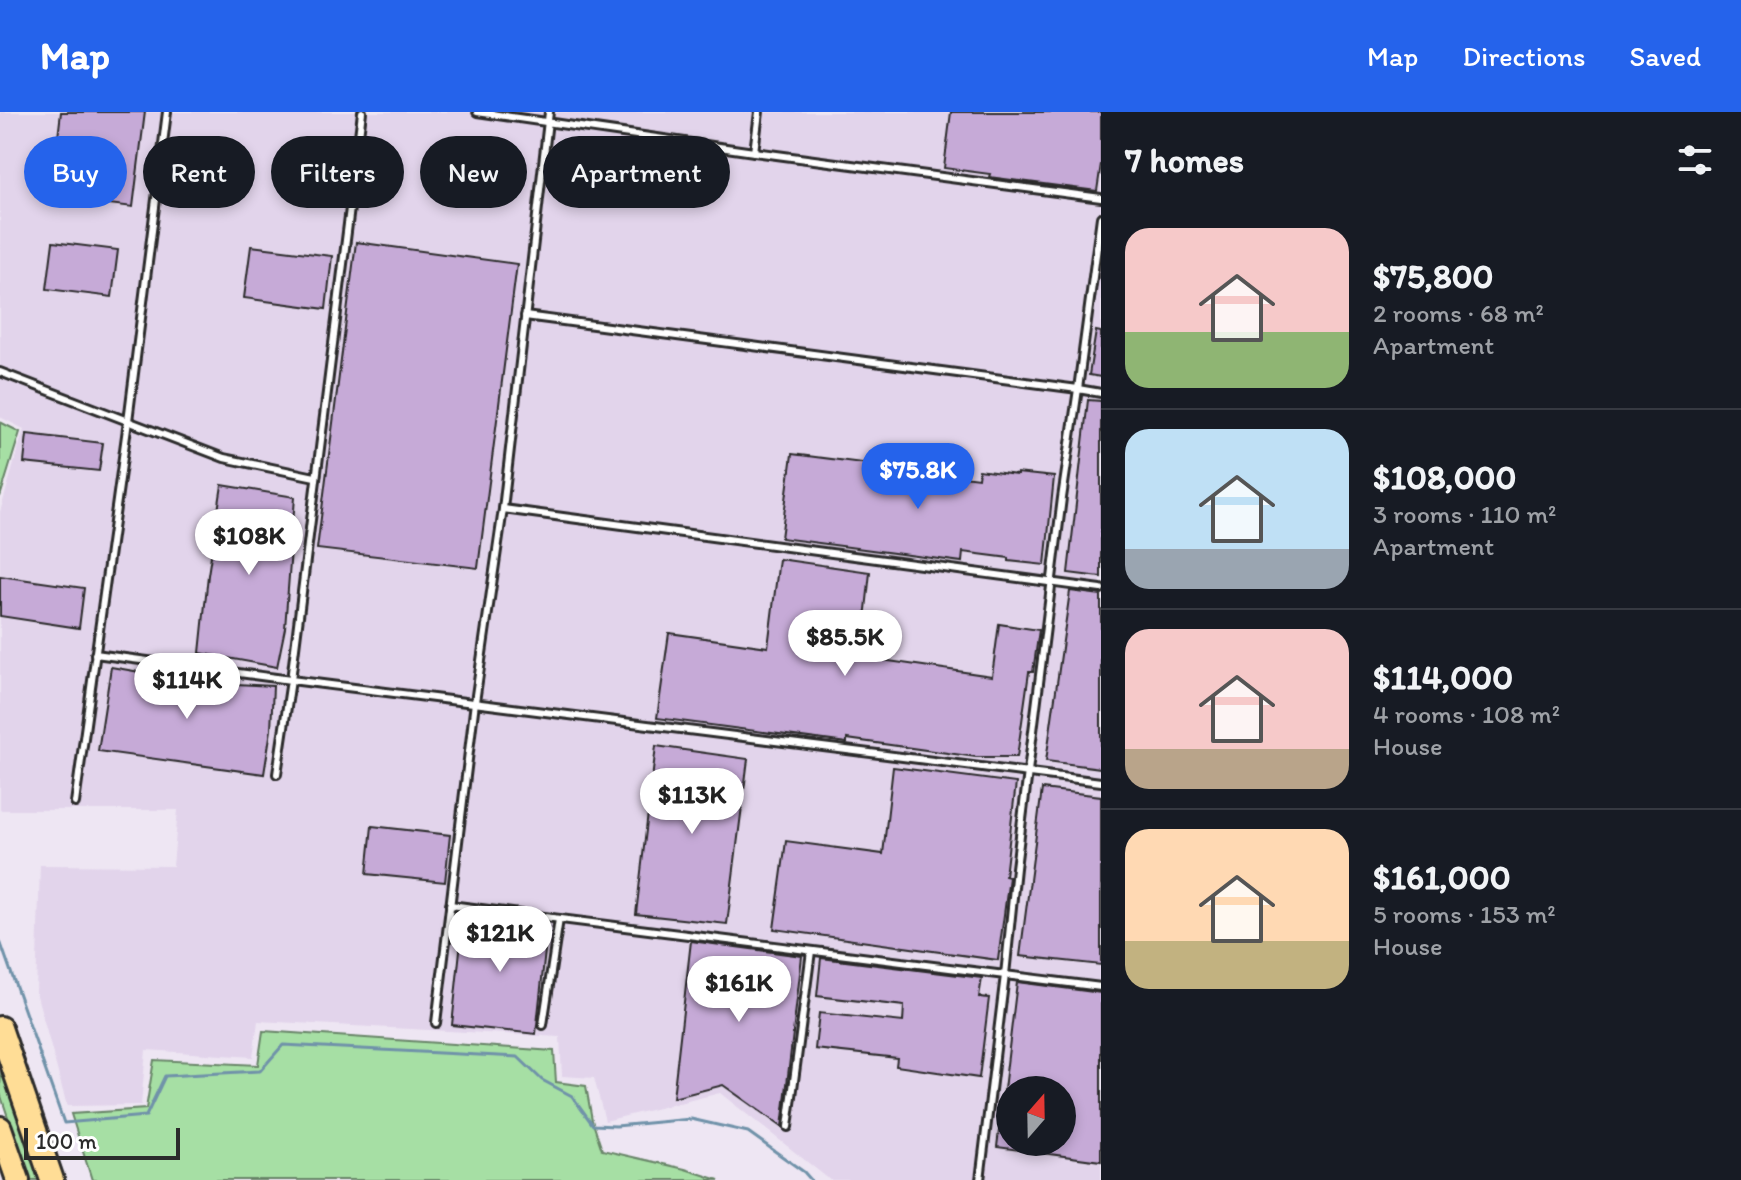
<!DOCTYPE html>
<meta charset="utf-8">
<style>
:root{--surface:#171b24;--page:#242831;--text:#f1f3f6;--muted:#9ea1a6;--line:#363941;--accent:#2563eb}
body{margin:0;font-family:Itim,sans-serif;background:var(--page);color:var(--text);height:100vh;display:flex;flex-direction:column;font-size:30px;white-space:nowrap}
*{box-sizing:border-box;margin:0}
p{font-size:26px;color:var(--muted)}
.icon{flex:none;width:44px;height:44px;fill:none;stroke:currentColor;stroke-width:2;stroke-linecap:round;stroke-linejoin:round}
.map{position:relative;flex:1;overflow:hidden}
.panel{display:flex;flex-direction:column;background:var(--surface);width:640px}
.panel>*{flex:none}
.hud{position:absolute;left:24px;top:24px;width:760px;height:72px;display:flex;gap:16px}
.needle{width:52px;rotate:20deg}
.buttons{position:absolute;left:996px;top:964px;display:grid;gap:16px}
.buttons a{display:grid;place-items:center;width:80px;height:80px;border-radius:50%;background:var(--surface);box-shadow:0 4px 12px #0003;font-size:40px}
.scale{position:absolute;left:24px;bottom:20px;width:156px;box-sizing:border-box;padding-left:8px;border:4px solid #2b2b2b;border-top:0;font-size:22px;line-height:28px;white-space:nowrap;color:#2b2b2b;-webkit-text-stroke:6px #fff;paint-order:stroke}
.price{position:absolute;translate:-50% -68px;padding:0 18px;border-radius:28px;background:#fff;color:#222;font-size:26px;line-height:52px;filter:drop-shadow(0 2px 4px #0008)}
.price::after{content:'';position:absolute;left:50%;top:48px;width:24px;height:18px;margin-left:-12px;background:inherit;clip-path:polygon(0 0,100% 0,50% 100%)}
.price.selected{background:var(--accent);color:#fff}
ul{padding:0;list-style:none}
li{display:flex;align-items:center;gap:24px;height:200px;padding:0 24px}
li+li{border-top:2px solid var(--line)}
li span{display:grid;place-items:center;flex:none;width:224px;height:160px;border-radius:24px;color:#555}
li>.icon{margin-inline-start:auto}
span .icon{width:96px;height:96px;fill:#fffc;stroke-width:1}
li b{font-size:34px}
h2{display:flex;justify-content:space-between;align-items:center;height:96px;padding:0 24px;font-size:34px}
.pill{padding:0 28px;border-radius:36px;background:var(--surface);box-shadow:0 4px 12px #0003;font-size:28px;line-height:72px}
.pill.selected{background:var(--accent);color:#fff}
header{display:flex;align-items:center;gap:48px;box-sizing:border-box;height:112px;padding:0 40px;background:var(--accent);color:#fff}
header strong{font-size:38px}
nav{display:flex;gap:44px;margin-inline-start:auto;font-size:28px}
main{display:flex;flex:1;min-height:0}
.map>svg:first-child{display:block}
.built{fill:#e2d4eb;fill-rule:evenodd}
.green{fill:#a6dfa4;stroke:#688568;stroke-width:2}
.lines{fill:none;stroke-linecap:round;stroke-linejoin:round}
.stream{stroke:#6f92a9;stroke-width:3}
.building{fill:#c6aad7;stroke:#2b2b2b;stroke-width:2;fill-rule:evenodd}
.service-casing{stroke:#2b2b2b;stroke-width:12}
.motorway-casing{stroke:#2b2b2b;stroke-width:28}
.service{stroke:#fff;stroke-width:6}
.motorway{stroke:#ffdd96;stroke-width:22}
</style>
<header>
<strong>Map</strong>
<nav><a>Map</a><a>Directions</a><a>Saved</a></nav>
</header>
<main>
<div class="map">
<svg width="1101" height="1068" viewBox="0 0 1101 1068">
<rect width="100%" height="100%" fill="#eee6f3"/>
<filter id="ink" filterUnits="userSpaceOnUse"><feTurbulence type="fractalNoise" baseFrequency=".0125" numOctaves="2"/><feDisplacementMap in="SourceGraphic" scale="16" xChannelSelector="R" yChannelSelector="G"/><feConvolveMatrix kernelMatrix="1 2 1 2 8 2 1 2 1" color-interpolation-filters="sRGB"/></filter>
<g filter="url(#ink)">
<path class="built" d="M 0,0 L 1101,0 L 1101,1068 L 830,1068 L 720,981 L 605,1009 L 594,966 L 562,964 L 560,925 L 258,909 L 253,945 L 146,938 L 141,993 L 67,994 L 36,880 L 40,753 L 173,754 L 178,698 L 0,698 L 0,400 L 24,317 L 0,305 ZM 1010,978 L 1062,978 L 1062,1030 L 1010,1030 Z"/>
<g class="green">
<path d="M 0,310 L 20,320 L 0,385 Z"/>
<path d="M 263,919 L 554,939 L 556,970 L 586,974 L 592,1008 L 602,1038 L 685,1057 L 719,1068 L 92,1068 L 71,1002 L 146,997 L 154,948 L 258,953 Z"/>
<path d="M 1,953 L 40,1068 L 29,1068 L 0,981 Z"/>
</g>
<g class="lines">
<path class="stream" d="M 0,829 L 64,1011 L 146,1004 L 165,964 L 260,959 L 283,933 L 518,945 L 542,968 L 572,984 L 593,1013 L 616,1014 L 691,1007 L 748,1020 L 804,1060 L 811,1068"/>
</g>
<g class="building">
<path d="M 61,0 L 145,0 L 133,95 L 51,85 Z"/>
<path d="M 951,0 L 1101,0 L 1101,52 L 1097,79 L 989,65 L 990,62 L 944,56 Z"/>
<path d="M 53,130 L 118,138 L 112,185 L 47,177 Z"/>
<path d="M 356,130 L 517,152 L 478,456 L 317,437 Z"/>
<path d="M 251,134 L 332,144 L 326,197 L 244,186 Z"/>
<path d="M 1096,219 L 1101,220 L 1101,265 L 1089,263 Z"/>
<path d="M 1088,288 L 1101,289 L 1101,465 L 1068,461 Z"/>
<path d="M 27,322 L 103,331 L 99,359 L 24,351 Z"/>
<path d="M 792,342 L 978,366 L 979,358 L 1017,363 L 1017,361 L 1054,365 L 1045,453 L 1009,449 L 1009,446 L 963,440 L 962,450 L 781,426 Z"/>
<path d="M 222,373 L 295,385 L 285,516 L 277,555 L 200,541 L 208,463 Z"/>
<path d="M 779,447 L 870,460 L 861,545 L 992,564 L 999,512 L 1039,518 L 1033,560 L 1029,560 L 1017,645 L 976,645 L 847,627 L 847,631 L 657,606 L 669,521 L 768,535 Z"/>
<path d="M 0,464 L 84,476 L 79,516 L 0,504 Z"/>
<path d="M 1070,479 L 1101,483 L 1101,656 L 1046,649 Z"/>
<path d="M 111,555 L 197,570 L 273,574 L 271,618 L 264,662 L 98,639 Z"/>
<path d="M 656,634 L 748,647 L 727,812 L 636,802 Z"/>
<path d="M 893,655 L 1016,671 L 1005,764 L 1009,765 L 998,848 L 774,817 L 786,729 L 883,742 Z"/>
<path d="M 1042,677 L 1101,684 L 1101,853 L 1020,844 Z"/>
<path d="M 372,714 L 450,723 L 445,770 L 367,762 Z"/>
<path d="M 464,801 L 548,811 L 536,922 L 452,913 Z"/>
<path d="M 691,829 L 802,844 L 782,1015 L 723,973 L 673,986 Z"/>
<path d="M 821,846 L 982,866 L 979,885 L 989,886 L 979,966 L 896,954 L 897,946 L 815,937 L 819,901 L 903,910 L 904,894 L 817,884 Z"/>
<path d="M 1017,870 L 1101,881 L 1101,1049 L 997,1035 ZM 1010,978 L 1062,978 L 1062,1030 L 1010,1030 Z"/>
</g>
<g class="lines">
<g class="service-casing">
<g id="service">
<path d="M 362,0 L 291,568 L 1101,670"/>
<path d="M 477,0 L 754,40 L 1101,86"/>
<path d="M 754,40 L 759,0"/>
<path d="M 525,204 L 1078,277 L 1101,105"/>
<path d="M 0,260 L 224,346 L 315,365"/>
<path d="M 1101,281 L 1078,277 L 1062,386 L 1016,756 L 1005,863 L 1101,875"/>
<path d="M 503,397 L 1101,477"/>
<path d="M 95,542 L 291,568 L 277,662"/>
<path d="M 75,691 L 128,309 L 167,0"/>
<path d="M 450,793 L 1005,863 L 980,1068"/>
<path d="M 436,911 L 475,590 L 503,397 L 549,0"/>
<path d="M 543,913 L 559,807"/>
<path d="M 788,1015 L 811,839"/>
</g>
</g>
<g class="motorway-casing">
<g id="motorway">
<path d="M 0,916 L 52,1068"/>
<path d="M 0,1016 L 18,1068"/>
</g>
</g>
<use href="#service" class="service"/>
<use href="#motorway" class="motorway"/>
</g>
</g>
</svg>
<div class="buttons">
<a><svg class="needle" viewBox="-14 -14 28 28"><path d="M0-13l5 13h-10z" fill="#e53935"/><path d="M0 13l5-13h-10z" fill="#9ea1a6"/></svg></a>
</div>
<div class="scale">100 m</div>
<b class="price selected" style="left:918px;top:399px">$75.8K</b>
<b class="price" style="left:249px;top:465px">$108K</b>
<b class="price" style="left:845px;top:566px">$85.5K</b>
<b class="price" style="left:187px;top:609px">$114K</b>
<b class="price" style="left:692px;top:724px">$113K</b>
<b class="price" style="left:500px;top:862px">$121K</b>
<b class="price" style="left:739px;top:912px">$161K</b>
<div class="hud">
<a class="pill selected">Buy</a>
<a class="pill">Rent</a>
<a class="pill">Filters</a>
<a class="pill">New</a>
<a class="pill">Apartment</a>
</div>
</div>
<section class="panel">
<h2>7 homes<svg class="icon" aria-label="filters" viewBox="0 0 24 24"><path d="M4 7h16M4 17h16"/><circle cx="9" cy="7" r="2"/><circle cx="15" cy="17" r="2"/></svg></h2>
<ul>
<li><span style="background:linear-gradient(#f6c9c9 65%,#8fb573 0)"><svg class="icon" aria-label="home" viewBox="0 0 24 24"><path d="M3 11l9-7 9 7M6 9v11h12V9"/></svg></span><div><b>$75,800</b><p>2 rooms · 68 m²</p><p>Apartment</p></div></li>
<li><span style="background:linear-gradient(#bfe0f5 75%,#9aa5b1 0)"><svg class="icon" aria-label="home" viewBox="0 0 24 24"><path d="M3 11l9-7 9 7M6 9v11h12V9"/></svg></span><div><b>$108,000</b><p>3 rooms · 110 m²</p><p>Apartment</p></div></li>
<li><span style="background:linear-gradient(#f6c9c9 75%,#b9a48a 0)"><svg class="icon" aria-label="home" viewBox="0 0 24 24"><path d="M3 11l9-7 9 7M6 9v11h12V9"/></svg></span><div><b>$114,000</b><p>4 rooms · 108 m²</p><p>House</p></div></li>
<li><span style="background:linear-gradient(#ffd9b3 70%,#c2b280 0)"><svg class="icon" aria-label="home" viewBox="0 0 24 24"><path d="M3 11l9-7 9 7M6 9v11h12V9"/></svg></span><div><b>$161,000</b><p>5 rooms · 153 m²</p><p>House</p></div></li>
</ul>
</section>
</main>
